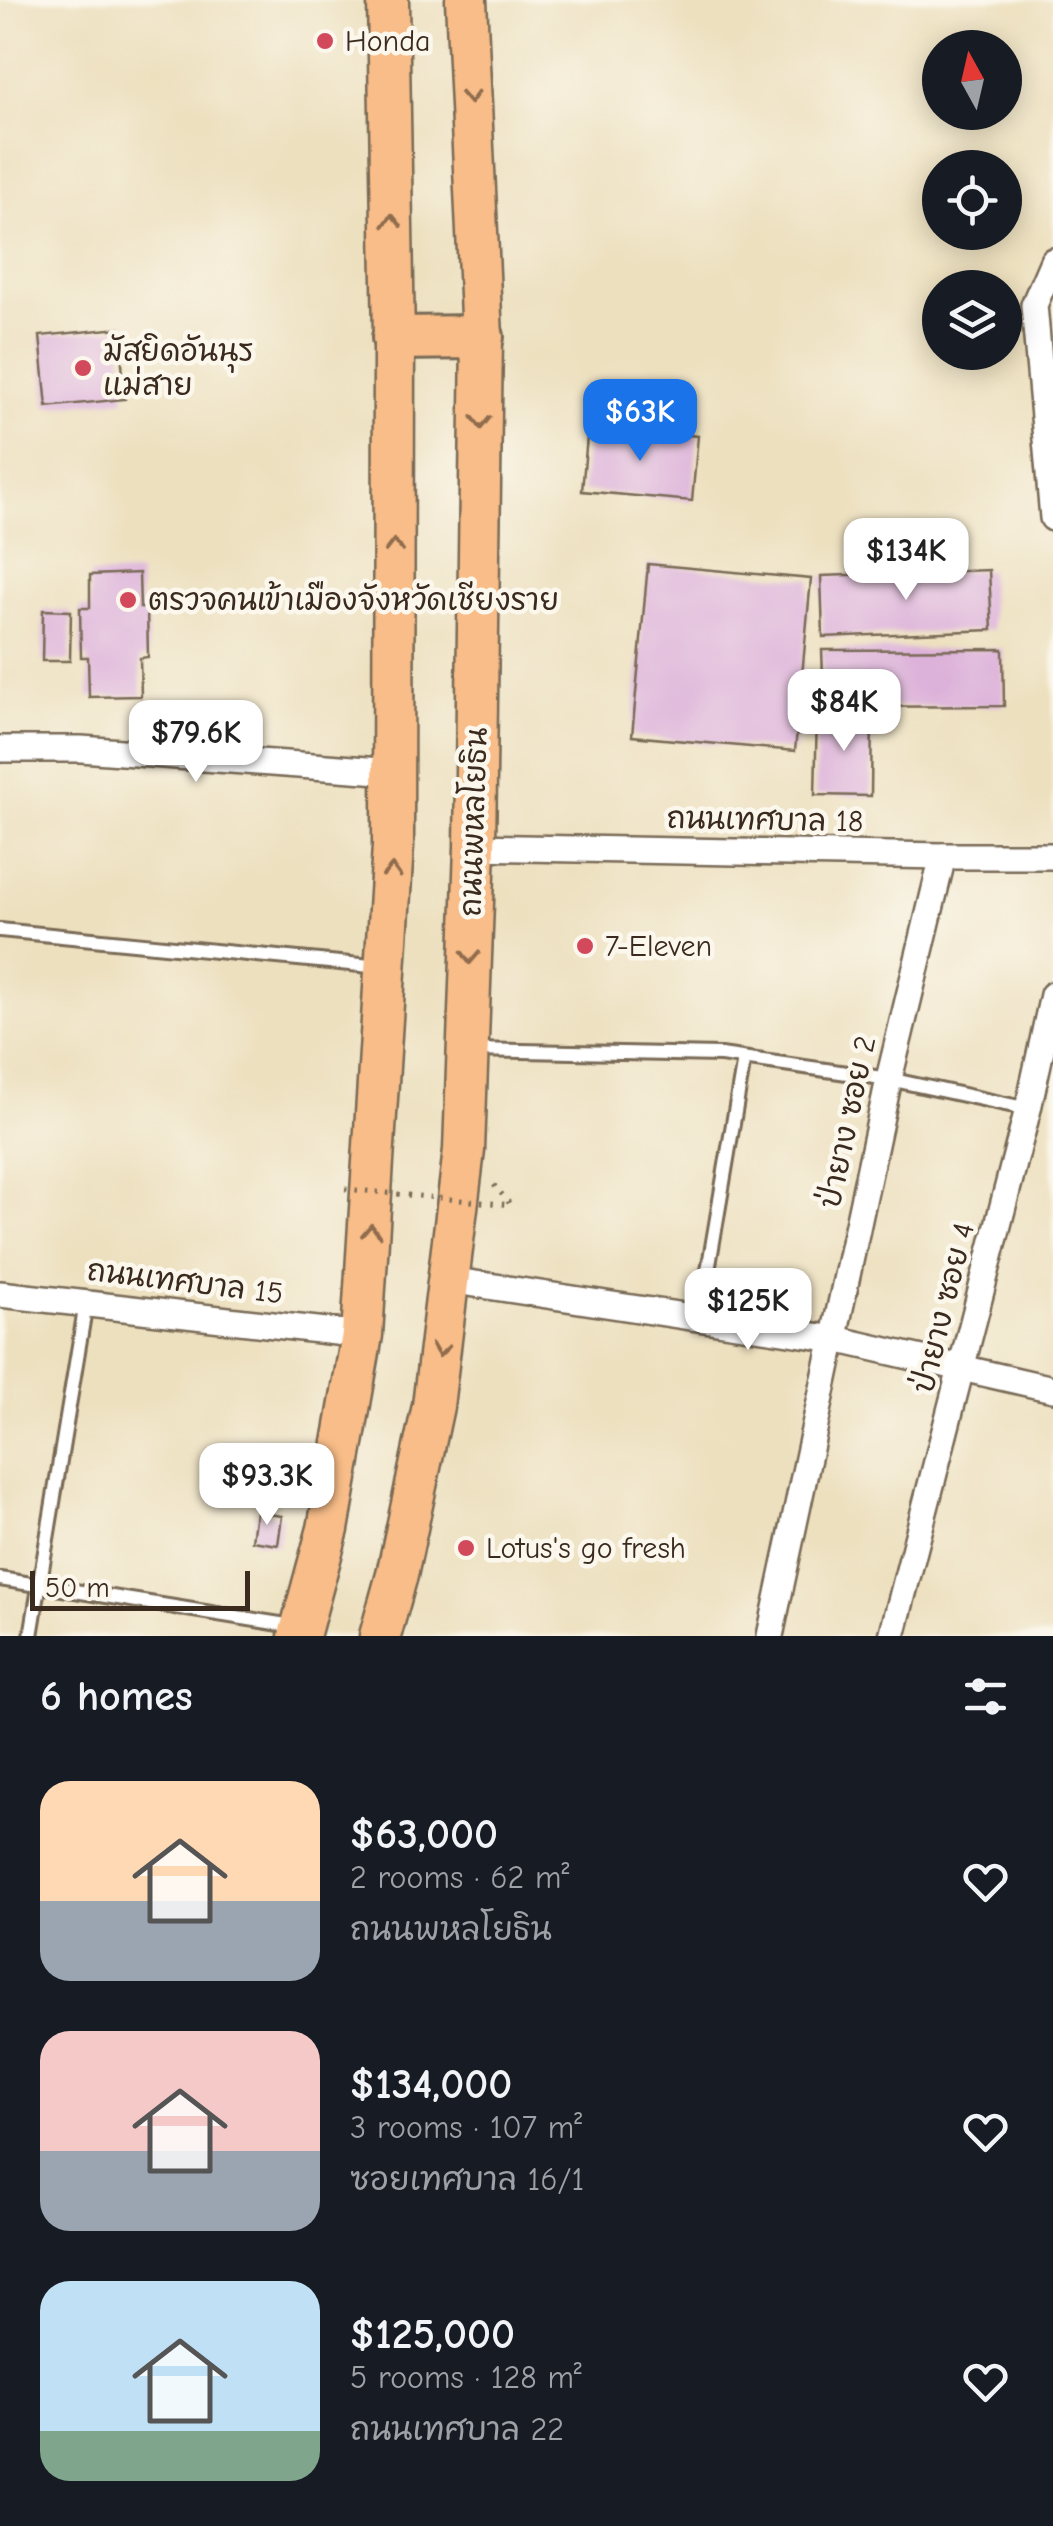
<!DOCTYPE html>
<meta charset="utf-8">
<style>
:root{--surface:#171b24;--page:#242831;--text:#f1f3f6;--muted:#9ea1a6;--accent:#1a73e8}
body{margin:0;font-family:"Comic Neue","Playpen Sans Thai",sans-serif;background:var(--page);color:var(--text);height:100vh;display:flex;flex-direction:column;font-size:38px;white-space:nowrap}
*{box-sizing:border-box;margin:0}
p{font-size:32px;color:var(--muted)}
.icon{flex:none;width:55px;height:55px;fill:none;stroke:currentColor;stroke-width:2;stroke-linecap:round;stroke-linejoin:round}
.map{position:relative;height:1636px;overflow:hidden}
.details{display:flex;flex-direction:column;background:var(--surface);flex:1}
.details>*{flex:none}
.needle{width:65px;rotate:352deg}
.fabs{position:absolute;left:922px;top:30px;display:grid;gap:20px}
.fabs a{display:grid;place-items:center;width:100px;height:100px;border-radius:50%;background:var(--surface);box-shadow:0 5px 25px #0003;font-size:50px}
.scale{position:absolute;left:30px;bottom:25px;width:220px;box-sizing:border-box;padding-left:10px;border:5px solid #3b2a1e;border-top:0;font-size:28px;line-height:35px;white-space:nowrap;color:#3b2a1e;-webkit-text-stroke:8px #fbf7ec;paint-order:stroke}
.price{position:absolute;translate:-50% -85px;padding:0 22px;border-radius:20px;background:#fff;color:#222;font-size:32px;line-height:65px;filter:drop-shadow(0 2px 5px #0008)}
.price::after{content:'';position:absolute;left:50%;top:60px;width:30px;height:22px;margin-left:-15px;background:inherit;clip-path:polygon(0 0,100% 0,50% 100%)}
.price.active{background:var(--accent);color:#fff}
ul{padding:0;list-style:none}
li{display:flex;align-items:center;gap:30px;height:250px;padding:0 40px}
li span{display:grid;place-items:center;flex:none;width:280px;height:200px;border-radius:30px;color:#555}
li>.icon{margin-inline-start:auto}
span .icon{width:120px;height:120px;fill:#fffc;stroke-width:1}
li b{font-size:42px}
h2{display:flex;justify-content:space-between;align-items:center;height:120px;padding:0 40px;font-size:42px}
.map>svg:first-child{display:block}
.building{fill:#ddb2da}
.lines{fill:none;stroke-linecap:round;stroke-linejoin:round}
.service-casing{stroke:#796a56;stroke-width:18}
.minor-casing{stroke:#796a56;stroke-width:30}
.primary-casing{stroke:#796a56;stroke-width:45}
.trunk-casing{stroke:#796a56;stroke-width:48}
.path{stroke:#796a56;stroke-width:5;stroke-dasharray:2.5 8;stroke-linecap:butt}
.service{stroke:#fff;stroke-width:12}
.minor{stroke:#fff;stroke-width:25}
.primary{stroke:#f8bd88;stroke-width:40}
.trunk{stroke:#f8bd88;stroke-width:42}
.path-bridge{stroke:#796a56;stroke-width:5;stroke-dasharray:2.5 8;stroke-linecap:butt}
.oneway{stroke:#906c4e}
.poi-dot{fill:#d1495b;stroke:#fbf7ec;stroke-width:4}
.labels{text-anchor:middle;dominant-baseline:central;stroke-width:9;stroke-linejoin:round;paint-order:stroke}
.poi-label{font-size:30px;fill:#3b2a1e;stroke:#fbf7ec;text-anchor:start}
.street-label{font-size:30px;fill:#3b2a1e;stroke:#fbf7ec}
</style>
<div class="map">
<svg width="1053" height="1636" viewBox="0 0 1053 1636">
<rect width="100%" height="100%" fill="#fbf7ec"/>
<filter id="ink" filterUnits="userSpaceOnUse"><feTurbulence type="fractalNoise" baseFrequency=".01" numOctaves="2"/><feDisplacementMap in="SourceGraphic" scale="20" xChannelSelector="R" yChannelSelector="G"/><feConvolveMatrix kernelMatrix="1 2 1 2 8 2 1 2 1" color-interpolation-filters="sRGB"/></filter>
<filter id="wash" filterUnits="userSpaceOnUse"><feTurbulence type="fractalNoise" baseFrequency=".0048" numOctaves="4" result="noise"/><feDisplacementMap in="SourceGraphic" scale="40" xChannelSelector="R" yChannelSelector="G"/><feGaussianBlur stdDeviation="2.25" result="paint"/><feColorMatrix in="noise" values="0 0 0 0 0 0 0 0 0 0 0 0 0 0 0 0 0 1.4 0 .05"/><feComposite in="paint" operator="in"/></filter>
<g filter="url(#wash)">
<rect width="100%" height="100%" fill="#ede0bf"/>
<g id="blocks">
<g class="building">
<path d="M 119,328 L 125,399 L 47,407 L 40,336 Z"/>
<path d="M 588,426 L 698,436 L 692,501 L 582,491 Z"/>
<path d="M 648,564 L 811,579 L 795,751 L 632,736 Z"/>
<path d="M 989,570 L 992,630 L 823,637 L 821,576 Z"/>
<path d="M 139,573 L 140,608 L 147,608 L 148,657 L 140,658 L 141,696 L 89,697 L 88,657 L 81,657 L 80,608 L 90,608 L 90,575 Z"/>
<path d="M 43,610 L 71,611 L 70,661 L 42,661 Z"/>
<path d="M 1003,649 L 1004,706 L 844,707 L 844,677 L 823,677 L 822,650 Z"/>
<path d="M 817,712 L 872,712 L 871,796 L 815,795 Z"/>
<path d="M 256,1512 L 282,1516 L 278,1545 L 252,1541 Z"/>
</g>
</g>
</g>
<g filter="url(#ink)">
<use href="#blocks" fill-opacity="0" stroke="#796a56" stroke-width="2.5"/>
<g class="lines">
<g class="service-casing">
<g id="service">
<path d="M 0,930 L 381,967"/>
<path d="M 471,1050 L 721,1055 L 889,1079 L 1028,1109"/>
<path d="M 700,1318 L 744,1059"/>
<path d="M 0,1579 L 299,1627"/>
<path d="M 31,1636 L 86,1303"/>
</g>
</g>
<g class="minor-casing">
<g id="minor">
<path d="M 1053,261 L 1034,305 L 1053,518"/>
<path d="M 0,749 L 81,749 L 394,772"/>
<path d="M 475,847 L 943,856 L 1053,856"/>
<path d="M 449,1280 L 835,1339 L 1053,1389"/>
<path d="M 0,1294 L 362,1335"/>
<path d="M 770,1636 L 889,1079 L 943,856"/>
<path d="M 892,1636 L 1028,1109 L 1053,995"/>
</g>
</g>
<g class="primary-casing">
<g id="primary">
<path d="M 299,1636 L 328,1529 L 362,1335 L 393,846 L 394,338 L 388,0"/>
<path d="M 380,1636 L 397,1575 L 433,1406 L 464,1150 L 475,847 L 482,337 L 466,0"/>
</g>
</g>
<g class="trunk-casing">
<path id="trunk" d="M 394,338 L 482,337"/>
</g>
<path class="path" d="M 494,1185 L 511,1205"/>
<use href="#service" class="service"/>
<use href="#minor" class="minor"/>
<use href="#primary" class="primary"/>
<use href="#trunk" class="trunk"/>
<path class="path-bridge" d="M 345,1189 L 511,1205"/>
</g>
<defs><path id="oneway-chevron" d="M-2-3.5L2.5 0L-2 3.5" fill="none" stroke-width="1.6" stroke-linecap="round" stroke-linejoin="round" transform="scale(2.5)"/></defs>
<g class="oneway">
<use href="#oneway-chevron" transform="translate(470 97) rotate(87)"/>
<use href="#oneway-chevron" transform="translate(392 221) rotate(-91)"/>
<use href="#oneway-chevron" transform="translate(481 422) rotate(91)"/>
<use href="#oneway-chevron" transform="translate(394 546) rotate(-90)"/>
<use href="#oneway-chevron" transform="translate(392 871) rotate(-87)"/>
<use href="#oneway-chevron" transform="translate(470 957) rotate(93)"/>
<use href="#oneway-chevron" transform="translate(371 1231) rotate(-87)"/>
<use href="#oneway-chevron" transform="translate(440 1350) rotate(97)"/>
</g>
</g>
<g class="poi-dot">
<circle cx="325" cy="41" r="10"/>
<circle cx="83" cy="368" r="10"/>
<circle cx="128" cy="600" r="10"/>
<circle cx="585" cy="946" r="10"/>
<circle cx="466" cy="1548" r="10"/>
</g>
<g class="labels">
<g class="poi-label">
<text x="345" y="41">Honda</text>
<text x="103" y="351">มัสยิดอันนุร<tspan x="103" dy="34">แม่สาย</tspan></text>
<text x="148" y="600">ตรวจคนเข้าเมืองจังหวัดเชียงราย</text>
<text x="605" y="946">7-Eleven</text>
<text x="486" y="1548">Lotus's go fresh</text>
</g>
<g class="street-label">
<text transform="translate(765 820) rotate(1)">ถนนเทศบาล 18</text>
<text transform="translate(474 822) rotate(-88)">ถนนพหลโยธิน</text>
<text transform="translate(848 1122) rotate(-78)">ป่ายาง ซอย 2</text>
<text transform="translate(185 1282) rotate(7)">ถนนเทศบาล 15</text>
<text transform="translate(944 1308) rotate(-76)">ป่ายาง ซอย 4</text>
</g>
</g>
</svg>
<div class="fabs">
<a><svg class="needle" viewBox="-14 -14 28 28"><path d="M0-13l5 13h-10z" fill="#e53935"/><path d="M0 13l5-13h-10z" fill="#9ea1a6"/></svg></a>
<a><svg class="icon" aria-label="locate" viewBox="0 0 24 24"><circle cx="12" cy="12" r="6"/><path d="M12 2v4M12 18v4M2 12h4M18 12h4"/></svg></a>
<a><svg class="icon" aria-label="layers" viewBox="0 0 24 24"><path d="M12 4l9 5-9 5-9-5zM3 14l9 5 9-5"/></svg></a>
</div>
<div class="scale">50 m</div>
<b class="price active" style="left:640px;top:464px">$63K</b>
<b class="price" style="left:906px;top:603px">$134K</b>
<b class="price" style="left:844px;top:754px">$84K</b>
<b class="price" style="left:196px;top:785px">$79.6K</b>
<b class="price" style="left:748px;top:1353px">$125K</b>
<b class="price" style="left:267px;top:1528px">$93.3K</b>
</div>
<section class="details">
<h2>6 homes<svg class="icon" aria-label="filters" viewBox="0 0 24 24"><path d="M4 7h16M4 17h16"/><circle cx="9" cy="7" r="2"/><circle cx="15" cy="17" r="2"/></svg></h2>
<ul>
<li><span style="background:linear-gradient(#ffd9b3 60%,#9aa5b1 0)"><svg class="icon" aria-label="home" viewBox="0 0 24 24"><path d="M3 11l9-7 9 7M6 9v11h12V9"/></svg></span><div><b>$63,000</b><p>2 rooms · 62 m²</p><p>ถนนพหลโยธิน</p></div><svg class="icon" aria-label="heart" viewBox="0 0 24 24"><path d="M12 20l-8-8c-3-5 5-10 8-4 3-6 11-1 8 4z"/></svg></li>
<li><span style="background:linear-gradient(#f6c9c9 60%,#9aa5b1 0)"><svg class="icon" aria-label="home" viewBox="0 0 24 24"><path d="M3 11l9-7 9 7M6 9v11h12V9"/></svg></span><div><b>$134,000</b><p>3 rooms · 107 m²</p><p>ซอยเทศบาล 16/1</p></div><svg class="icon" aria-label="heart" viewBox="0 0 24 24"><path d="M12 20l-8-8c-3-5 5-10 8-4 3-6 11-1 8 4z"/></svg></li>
<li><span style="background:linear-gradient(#bfe0f5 75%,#7fa58c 0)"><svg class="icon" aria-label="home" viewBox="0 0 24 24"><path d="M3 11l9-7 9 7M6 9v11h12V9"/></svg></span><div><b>$125,000</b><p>5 rooms · 128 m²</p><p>ถนนเทศบาล 22</p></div><svg class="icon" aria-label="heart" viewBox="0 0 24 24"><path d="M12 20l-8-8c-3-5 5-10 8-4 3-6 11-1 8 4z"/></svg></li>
</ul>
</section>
